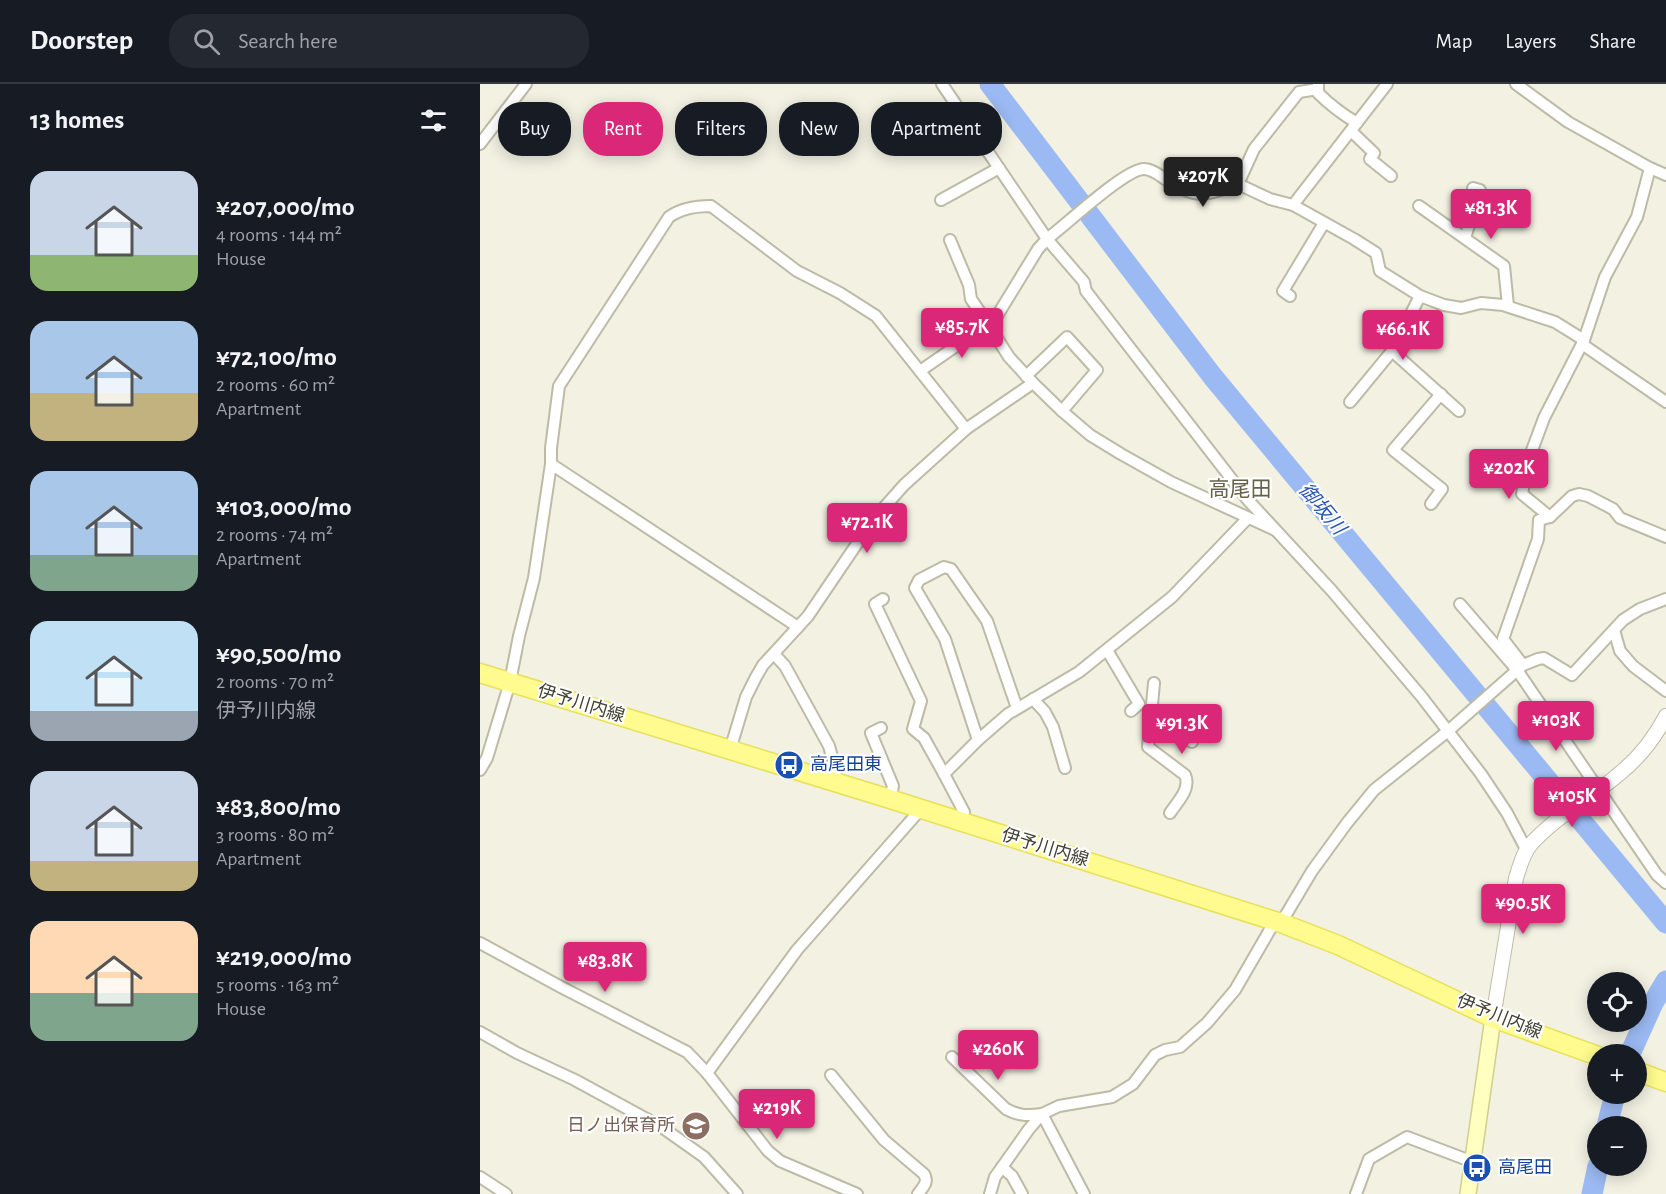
<!DOCTYPE html>
<meta charset="utf-8">
<style>
:root{--surface:#171b24;--page:#242831;--text:#f1f3f6;--muted:#9ea1a6;--line:#363941;--accent:#db2777}
body{margin:0;font-family:"Alegreya Sans","Noto Sans JP",sans-serif;background:var(--page);color:var(--text);height:100vh;display:flex;flex-direction:column;font-size:22px;white-space:nowrap}
*{box-sizing:border-box;margin:0}
p{font-size:20px;color:var(--muted)}
.icon{flex:none;width:33px;height:33px;fill:none;stroke:currentColor;stroke-width:2;stroke-linecap:round;stroke-linejoin:round}
.map{position:relative;flex:1;overflow:hidden}
.sheet{display:flex;flex-direction:column;background:var(--surface);width:480px}
.sheet>*{flex:none}
.hud{position:absolute;left:18px;top:18px;width:570px;height:54px;display:flex;gap:12px}
.buttons{position:absolute;left:1107px;top:888px;display:grid;gap:12px}
.buttons a{display:grid;place-items:center;width:60px;height:60px;border-radius:50%;background:var(--surface);box-shadow:0 3px 15px #0003;font-size:30px}
.price{position:absolute;translate:-50% -51px;padding:0 14px;border-radius:6px;background:var(--accent);color:#fff;font-size:20px;line-height:39px;filter:drop-shadow(0 2px 3px #0008)}
.price::after{content:'';position:absolute;left:50%;top:36px;width:18px;height:14px;margin-left:-9px;background:inherit;clip-path:polygon(0 0,100% 0,50% 100%)}
.price.on{background:#222;color:#fff}
ul{padding:0;list-style:none}
li{display:flex;align-items:center;gap:18px;height:150px;padding:0 30px}
li span{display:grid;place-items:center;flex:none;width:168px;height:120px;border-radius:18px;color:#555}
li>.icon{margin-inline-start:auto}
span .icon{width:72px;height:72px;fill:#fffc;stroke-width:1}
li b{font-size:26px}
h2{display:flex;justify-content:space-between;align-items:center;height:72px;padding:0 30px;font-size:26px}
.chip{padding:0 21px;border-radius:24px;background:var(--surface);box-shadow:0 3px 15px #0003;font-size:21px;line-height:54px}
.chip.on{background:var(--accent);color:#fff}
header{display:flex;align-items:center;gap:36px;box-sizing:border-box;height:84px;padding:0 30px;background:var(--surface);border-bottom:2px solid var(--line)}
header strong{font-size:28px}
nav{display:flex;gap:33px;margin-inline-start:auto;font-size:21px}
.search{width:420px;height:54px;background:var(--page);display:flex;align-items:center;gap:15px;box-sizing:border-box;padding:0 21px;border-radius:24px;color:var(--muted);font-size:22px}
main{display:flex;flex:1;min-height:0}
.map>svg:first-child{display:block}
.lines{fill:none;stroke-linecap:round;stroke-linejoin:round}
.river{stroke:#9bb9f2;stroke-width:21}
.minor-casing{stroke:#bdbba5;stroke-width:14}
.tertiary-casing{stroke:#bdbba5;stroke-width:16}
.secondary-casing{stroke:#d0cf8e;stroke-width:18}
.primary-casing{stroke:#e7e05b;stroke-width:21}
.minor{stroke:#fff;stroke-width:10}
.tertiary{stroke:#fff;stroke-width:14}
.secondary{stroke:#ffffbf;stroke-width:15}
.primary{stroke:#fffb8e;stroke-width:18}
.labels{text-anchor:middle;dominant-baseline:central;stroke-width:4.5;stroke-linejoin:round;paint-order:stroke}
.street-label{font-size:18px;fill:#434133;stroke:#fff}
.transit-label{font-size:18px;fill:#164399;stroke:#fff;text-anchor:start}
.education-label{font-size:18px;fill:#785e54;stroke:#fff;text-anchor:end}
.water-label{font-size:20px;font-style:italic;fill:#2956b2;stroke:#fff}
.quarter-label{font-size:21px;fill:#666249;stroke:#fff}
</style>
<header>
<strong>Doorstep</strong>
<div class="search"><svg class="icon" aria-label="search" viewBox="0 0 24 24"><circle cx="10" cy="10" r="6"/><path d="M15 15l6 6"/></svg>Search here</div>
<nav><a>Map</a><a>Layers</a><a>Share</a></nav>
</header>
<main>
<section class="sheet">
<h2>13 homes<svg class="icon" aria-label="filters" viewBox="0 0 24 24"><path d="M4 7h16M4 17h16"/><circle cx="9" cy="7" r="2"/><circle cx="15" cy="17" r="2"/></svg></h2>
<ul>
<li><span style="background:linear-gradient(#c9d6e8 70%,#8fb573 0)"><svg class="icon" aria-label="home" viewBox="0 0 24 24"><path d="M3 11l9-7 9 7M6 9v11h12V9"/></svg></span><div><b>¥207,000/mo</b><p>4 rooms · 144 m²</p><p>House</p></div></li>
<li><span style="background:linear-gradient(#a9c7e8 60%,#c2b280 0)"><svg class="icon" aria-label="home" viewBox="0 0 24 24"><path d="M3 11l9-7 9 7M6 9v11h12V9"/></svg></span><div><b>¥72,100/mo</b><p>2 rooms · 60 m²</p><p>Apartment</p></div></li>
<li><span style="background:linear-gradient(#a9c7e8 70%,#7fa58c 0)"><svg class="icon" aria-label="home" viewBox="0 0 24 24"><path d="M3 11l9-7 9 7M6 9v11h12V9"/></svg></span><div><b>¥103,000/mo</b><p>2 rooms · 74 m²</p><p>Apartment</p></div></li>
<li><span style="background:linear-gradient(#bfe0f5 75%,#9aa5b1 0)"><svg class="icon" aria-label="home" viewBox="0 0 24 24"><path d="M3 11l9-7 9 7M6 9v11h12V9"/></svg></span><div><b>¥90,500/mo</b><p>2 rooms · 70 m²</p><p>伊予川内線</p></div></li>
<li><span style="background:linear-gradient(#c9d6e8 75%,#c2b280 0)"><svg class="icon" aria-label="home" viewBox="0 0 24 24"><path d="M3 11l9-7 9 7M6 9v11h12V9"/></svg></span><div><b>¥83,800/mo</b><p>3 rooms · 80 m²</p><p>Apartment</p></div></li>
<li><span style="background:linear-gradient(#ffd9b3 60%,#7fa58c 0)"><svg class="icon" aria-label="home" viewBox="0 0 24 24"><path d="M3 11l9-7 9 7M6 9v11h12V9"/></svg></span><div><b>¥219,000/mo</b><p>5 rooms · 163 m²</p><p>House</p></div></li>
</ul>
</section>
<div class="map">
<svg width="1186" height="1110" viewBox="0 0 1186 1110">
<rect width="100%" height="100%" fill="#f2f1e2"/>
<g class="lines">
<g class="river">
<path d="M 510,0 L 733,293 L 1186,839"/>
<path d="M 1150,970 L 1173,919 L 1186,897"/>
<path d="M 1127,1042 L 1135,1010"/>
<path d="M 1112,1110 L 1118,1082"/>
</g>
<g class="minor-casing">
<g id="minor">
<path d="M 462,0 L 567,155 L 604,198 L 606,207 L 767,415 L 852,507 L 941,612 L 1001,690 L 1027,729 L 1047,767"/>
<path d="M 1036,0 L 1088,38 L 1170,84 L 1186,91"/>
<path d="M 838,1 L 838,9 C 850,21 862,30 877,39"/>
<path d="M 871,47 L 894,69 L 890,75 L 911,92"/>
<path d="M 0,60 L 46,0"/>
<path d="M 758,100 L 774,65 L 819,8 L 838,5"/>
<path d="M 461,116 L 519,84"/>
<path d="M 813,121 L 907,0"/>
<path d="M 939,122 L 1024,182 L 1028,222"/>
<path d="M 985,154 L 1000,106 L 993,104"/>
<path d="M 810,212 L 803,207 L 844,139"/>
<path d="M 1102,260 L 1186,318"/>
<path d="M 912,267 L 979,327"/>
<path d="M 440,287 L 508,240 L 491,215 L 489,201 L 470,156"/>
<path d="M 546,292 L 587,253 L 617,286 L 582,327"/>
<path d="M 870,318 L 912,267 L 940,212"/>
<path d="M 951,420 L 962,405 L 913,366 L 961,310"/>
<path d="M 1070,433 L 1092,412 L 1099,410 L 1108,412 L 1133,425 L 1140,434 L 1186,453"/>
<path d="M 795,446 L 691,398 L 641,370 L 610,351 L 582,327 L 553,299 L 529,273 L 508,240 L 517,232 L 558,165 L 567,155 C 586,141 645,85 664,85 C 672,85 679,91 685,95 C 717,116 723,112 758,100 L 790,115 L 813,121 L 874,155 L 896,169 L 900,187 L 940,212 L 964,221 L 981,224 L 1001,219 L 1023,221 L 1075,238 L 1104,256"/>
<path d="M 403,515 L 395,520 L 441,617 L 433,645 L 444,654 L 464,690"/>
<path d="M 980,520 L 1037,586 L 1177,791 L 1186,799"/>
<path d="M 318,543 L 71,380 L 71,364 L 79,302 L 189,133 C 200,125 217,122 231,122 L 317,187 L 360,209 L 396,232 L 486,345"/>
<path d="M 1134,546 L 1140,567 L 1153,582 L 1186,607"/>
<path d="M 627,566 L 659,620 L 651,627"/>
<path d="M 294,570 L 305,582 L 349,662 L 356,687 L 354,698"/>
<path d="M 1043,581 L 1058,575 L 1064,574 L 1092,591 L 1143,536 L 1160,525 L 1186,515"/>
<path d="M 674,599 L 668,663 L 705,691 C 711,705 698,717 690,729"/>
<path d="M 553,615 L 565,628 L 573,643 L 585,684"/>
<path d="M 672,627 L 712,658"/>
<path d="M 401,644 L 391,649 L 413,702 L 410,715"/>
<path d="M 498,656 L 465,555 L 435,504 L 439,496 L 464,483 L 471,485 L 507,537 L 537,624"/>
<path d="M 250,666 L 266,613 L 276,593 L 283,581 L 328,532 L 393,436 L 424,401 L 486,345 L 553,299"/>
<path d="M 0,686 L 7,674 L 30,598 L 39,552 L 54,494 L 71,380"/>
<path d="M 481,738 L 484,728 L 464,690 L 498,656 L 528,630 L 599,588 L 692,513 L 768,434"/>
<path d="M 801,839 L 832,787 L 867,739 L 894,706 L 968,647 L 1043,581 L 1023,555 L 1058,455 L 1059,436 L 1070,433 L 1042,410 L 1048,377 L 1064,334 L 1104,256 L 1125,193 L 1157,133 L 1170,84"/>
<path d="M 0,859 L 81,903 L 207,968 L 227,989 L 288,1067 L 300,1077 L 377,1110"/>
<path d="M 0,948 L 37,969 L 95,996 L 183,1044 L 224,1073 L 257,1110"/>
<path d="M 472,973 L 526,1025 C 539,1032 548,1032 562,1030 L 604,1110"/>
<path d="M 227,989 L 317,866 L 441,725"/>
<path d="M 351,991 L 404,1056 L 444,1090 C 449,1098 443,1103 438,1110"/>
<path d="M 522,1083 L 532,1092 L 542,1110"/>
<path d="M 0,1093 L 26,1110"/>
<path d="M 510,1110 L 515,1093 L 549,1045 L 562,1030 L 579,1022 L 632,1013 L 653,1000 L 675,971 L 685,966 L 700,963 L 727,939 L 755,906 L 795,837"/>
<path d="M 876,1110 L 889,1075 L 927,1053 L 993,1078"/>
</g>
</g>
<g class="tertiary-casing">
<path id="tertiary" d="M 1013,934 L 1036,794 C 1040,782 1043,769 1051,760 C 1076,732 1111,714 1139,690 C 1159,674 1174,655 1186,632"/>
</g>
<g class="secondary-casing">
<path id="secondary" d="M 988,1110 L 1013,934"/>
</g>
<g class="primary-casing">
<g id="primary">
<path d="M 0,589 L 410,715 L 801,839 L 858,861 L 1013,934 L 1118,972"/>
<path d="M 1156,987 L 1186,998"/>
</g>
</g>
<use href="#minor" class="minor"/>
<use href="#tertiary" class="tertiary"/>
<use href="#secondary" class="secondary"/>
<use href="#primary" class="primary"/>
</g>
<defs>
<g id="bus-disc" transform="scale(1.5)"><circle r="9.5" fill="#1a4fb4" stroke="#fff"/><path d="M-5-6H5V4H4V6H2V4H-2V6H-4V4H-5ZM-3.5-4V0h7V-4ZM-3.5 1.2v1.5H-2V1.2ZM2 1.2v1.5H3.5V1.2Z" fill="#fff"/></g>
<g id="school-disc" transform="scale(1.5)"><circle r="9.5" fill="#8d6e63" stroke="#fff"/><path d="M0-5L7-2L0 1L-7-2ZM-4 1L0 2.5L4 1V4Q0 6-4 4Z" fill="#fff"/></g>
</defs>
<g fill-rule="evenodd">
<use href="#bus-disc" x="309" y="681"/>
<use href="#school-disc" x="216" y="1042"/>
<use href="#bus-disc" x="997" y="1084"/>
</g>
<g class="labels">
<g class="street-label">
<text transform="translate(101 620) rotate(17)">伊予川内線</text>
<text transform="translate(565 764) rotate(17)">伊予川内線</text>
<text transform="translate(1019 933) rotate(22)">伊予川内線</text>
</g>
<g class="transit-label">
<text x="330" y="681">高尾田東</text>
<text x="1018" y="1084">高尾田</text>
</g>
<g class="education-label">
<text x="195" y="1042">日ノ出保育所</text>
</g>
<g class="water-label">
<text transform="translate(842 425) rotate(50)">御坂川</text>
</g>
<g class="quarter-label">
<text x="760" y="405">高尾田</text>
</g>
</g>
</svg>
<div class="buttons">
<a><svg class="icon" aria-label="locate" viewBox="0 0 24 24"><circle cx="12" cy="12" r="6"/><path d="M12 2v4M12 18v4M2 12h4M18 12h4"/></svg></a>
<a>+</a>
<a>−</a>
</div>
<b class="price on" style="left:723px;top:124px">¥207K</b>
<b class="price" style="left:1011px;top:156px">¥81.3K</b>
<b class="price" style="left:482px;top:275px">¥85.7K</b>
<b class="price" style="left:923px;top:277px">¥66.1K</b>
<b class="price" style="left:1029px;top:416px">¥202K</b>
<b class="price" style="left:387px;top:470px">¥72.1K</b>
<b class="price" style="left:1076px;top:668px">¥103K</b>
<b class="price" style="left:702px;top:671px">¥91.3K</b>
<b class="price" style="left:1092px;top:744px">¥105K</b>
<b class="price" style="left:1043px;top:851px">¥90.5K</b>
<b class="price" style="left:125px;top:909px">¥83.8K</b>
<b class="price" style="left:518px;top:997px">¥260K</b>
<b class="price" style="left:297px;top:1056px">¥219K</b>
<div class="hud">
<a class="chip">Buy</a>
<a class="chip on">Rent</a>
<a class="chip">Filters</a>
<a class="chip">New</a>
<a class="chip">Apartment</a>
</div>
</div>
</main>
